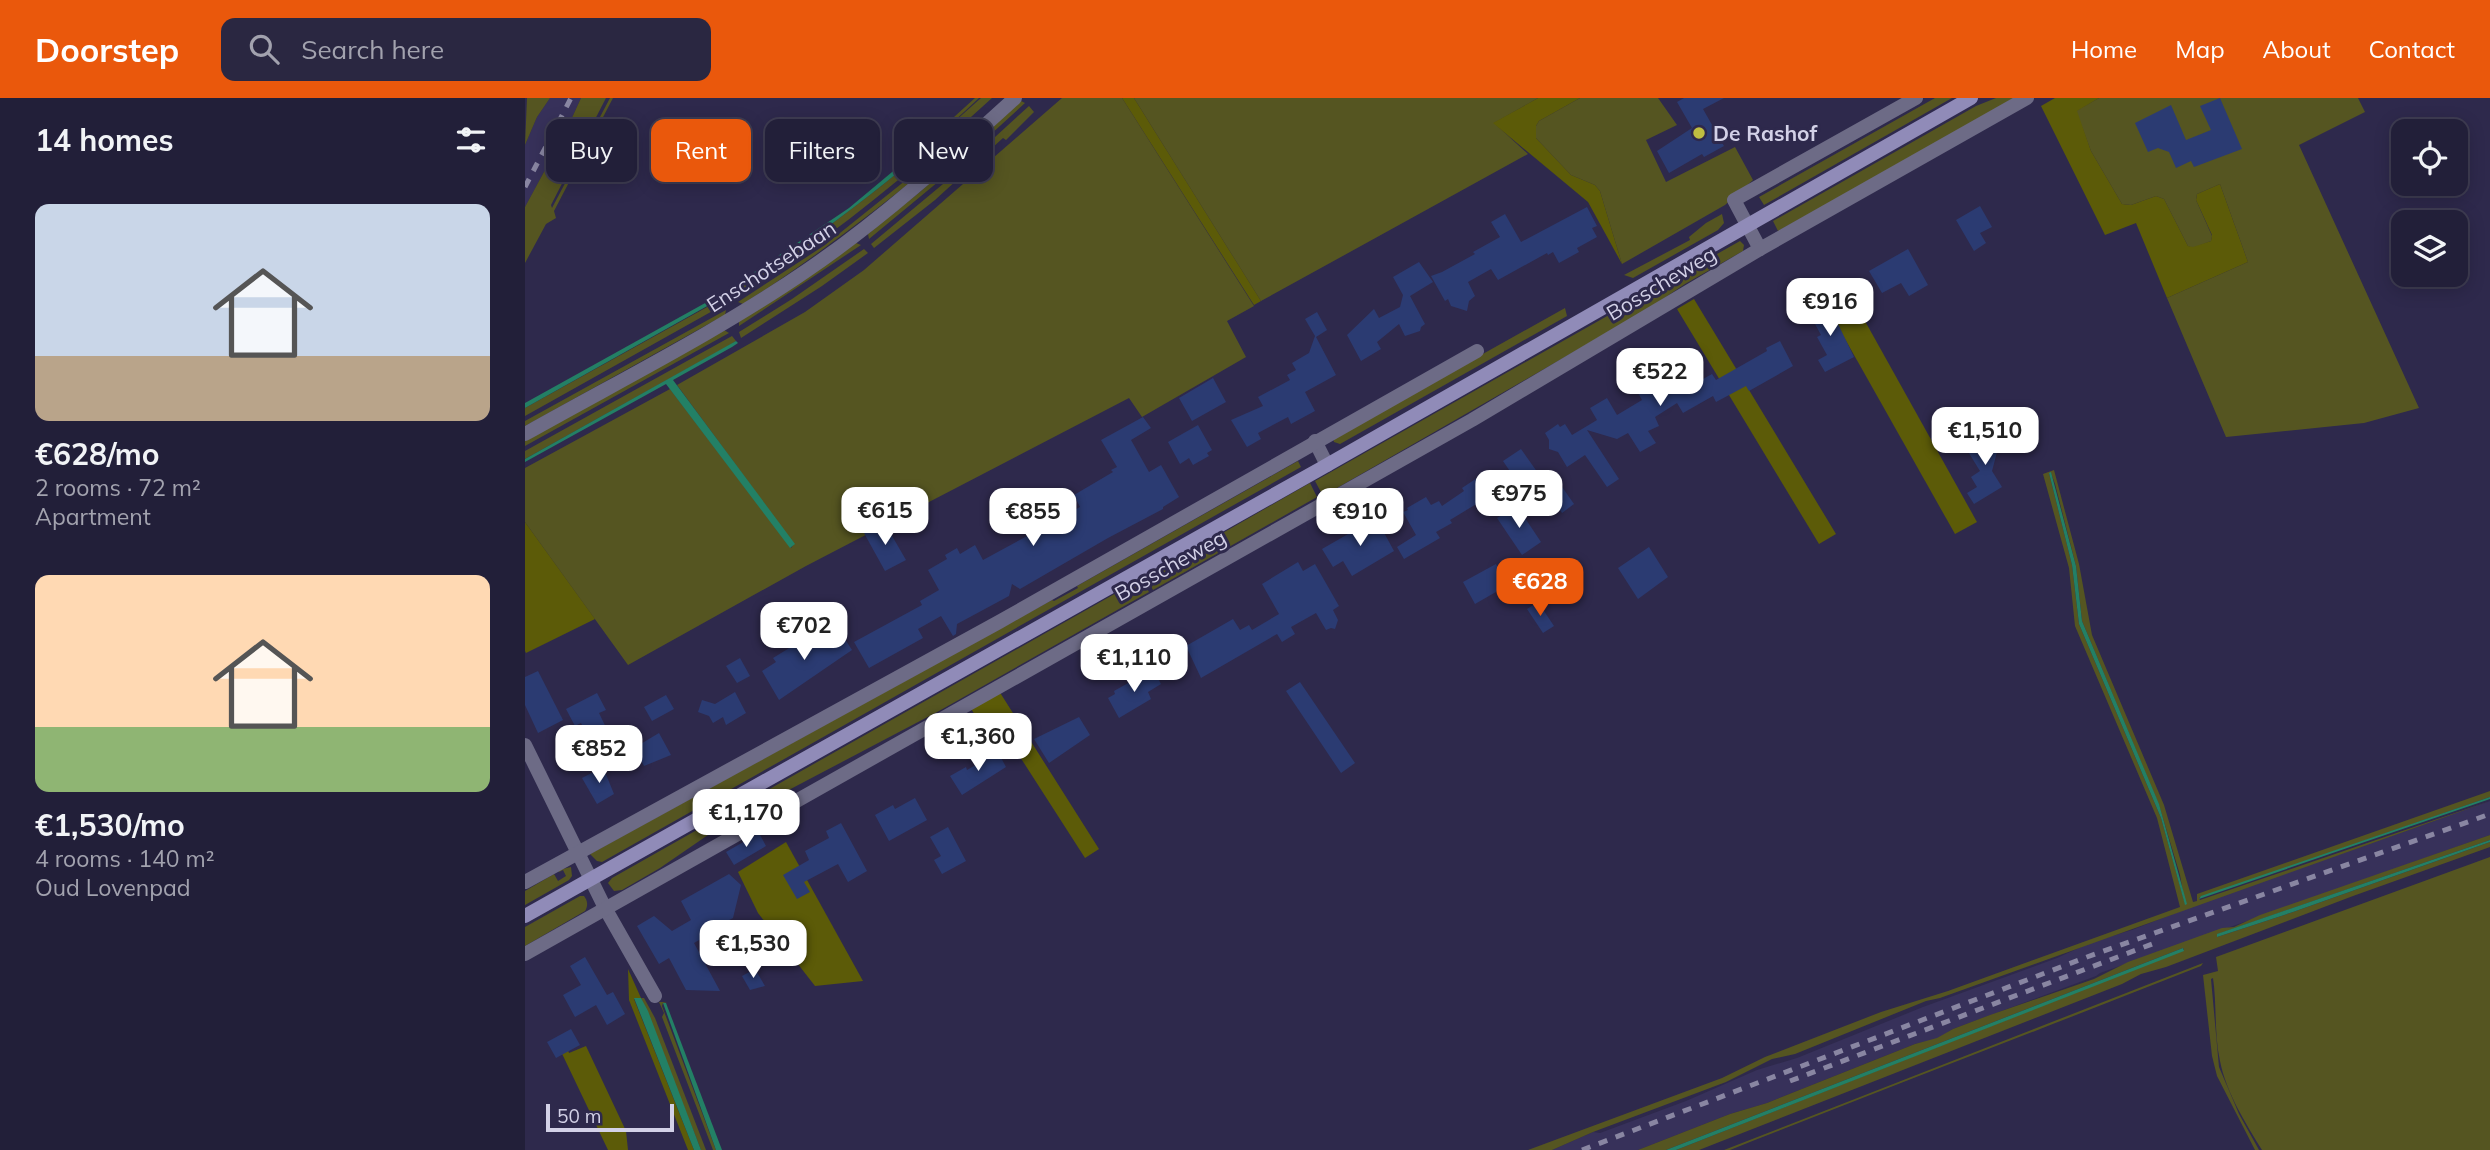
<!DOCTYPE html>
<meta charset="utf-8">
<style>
:root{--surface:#221f39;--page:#2a2741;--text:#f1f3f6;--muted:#a2a2ae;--line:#3f3d53;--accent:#ea580c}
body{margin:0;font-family:Mulish,sans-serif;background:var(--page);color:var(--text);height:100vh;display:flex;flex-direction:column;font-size:26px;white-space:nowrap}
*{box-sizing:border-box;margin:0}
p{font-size:23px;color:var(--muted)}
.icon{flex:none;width:38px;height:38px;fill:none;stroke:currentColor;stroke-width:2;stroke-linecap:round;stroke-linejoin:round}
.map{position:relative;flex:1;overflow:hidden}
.sheet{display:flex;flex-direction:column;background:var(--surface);width:525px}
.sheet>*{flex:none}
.banner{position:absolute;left:21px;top:21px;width:665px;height:63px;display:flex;gap:14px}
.tools{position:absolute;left:1866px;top:21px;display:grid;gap:14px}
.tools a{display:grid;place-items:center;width:77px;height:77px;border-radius:14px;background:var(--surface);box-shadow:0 4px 18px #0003,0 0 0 2px var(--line);font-size:35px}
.scale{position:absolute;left:21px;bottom:18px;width:128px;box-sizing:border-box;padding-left:7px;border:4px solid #d3d1e7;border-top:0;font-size:19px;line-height:24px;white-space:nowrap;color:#d3d1e7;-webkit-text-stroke:5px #2e294c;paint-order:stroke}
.price{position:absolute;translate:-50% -60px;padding:0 16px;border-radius:14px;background:#fff;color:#222;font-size:23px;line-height:46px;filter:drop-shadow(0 2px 4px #0008)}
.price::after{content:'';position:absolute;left:50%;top:42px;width:21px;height:16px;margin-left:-10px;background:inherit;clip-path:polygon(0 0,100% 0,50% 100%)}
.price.selected{background:var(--accent);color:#fff}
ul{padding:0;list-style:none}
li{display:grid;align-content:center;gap:14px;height:371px;padding:0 35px}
li span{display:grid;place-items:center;height:217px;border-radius:14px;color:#555}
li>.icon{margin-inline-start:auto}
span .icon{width:126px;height:126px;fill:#fffc;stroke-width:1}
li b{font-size:30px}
h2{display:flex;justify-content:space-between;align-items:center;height:84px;padding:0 35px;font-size:30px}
.chip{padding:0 24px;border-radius:14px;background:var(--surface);box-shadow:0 4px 18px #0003,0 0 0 2px var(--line);font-size:24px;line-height:63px}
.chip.selected{background:var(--accent);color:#fff}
header{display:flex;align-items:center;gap:42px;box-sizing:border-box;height:98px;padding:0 35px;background:var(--accent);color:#fff}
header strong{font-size:33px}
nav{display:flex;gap:38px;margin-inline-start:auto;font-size:24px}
.search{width:490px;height:63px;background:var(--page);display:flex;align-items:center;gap:18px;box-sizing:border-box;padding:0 24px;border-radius:14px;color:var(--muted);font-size:26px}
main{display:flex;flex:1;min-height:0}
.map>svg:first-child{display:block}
.built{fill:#37315a}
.green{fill:#555521;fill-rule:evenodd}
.forest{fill:#5c5b08}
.water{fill:#238065}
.building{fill:#2b3b72}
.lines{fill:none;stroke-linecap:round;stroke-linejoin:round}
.minor{stroke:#6d6b86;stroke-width:14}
.tertiary{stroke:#6d6b86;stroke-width:14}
.secondary{stroke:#908bb8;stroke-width:14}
.rail{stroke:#8986a2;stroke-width:5;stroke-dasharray:9 9;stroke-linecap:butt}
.poi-dot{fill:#bfbe41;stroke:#2e294c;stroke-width:2.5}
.labels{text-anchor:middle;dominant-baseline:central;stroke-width:6;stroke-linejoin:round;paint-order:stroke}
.poi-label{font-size:21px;font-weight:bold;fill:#d3d1e7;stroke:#2e294c;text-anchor:start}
.street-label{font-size:21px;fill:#d3d1e7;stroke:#2e294c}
</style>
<header>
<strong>Doorstep</strong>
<div class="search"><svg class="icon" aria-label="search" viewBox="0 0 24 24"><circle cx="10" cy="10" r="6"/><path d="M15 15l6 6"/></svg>Search here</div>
<nav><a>Home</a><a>Map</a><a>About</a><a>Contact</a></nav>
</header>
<main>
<section class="sheet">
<h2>14 homes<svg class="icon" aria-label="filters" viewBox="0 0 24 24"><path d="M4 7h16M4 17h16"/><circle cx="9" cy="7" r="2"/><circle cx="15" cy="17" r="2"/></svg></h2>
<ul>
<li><span style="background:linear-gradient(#c9d6e8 70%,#b9a48a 0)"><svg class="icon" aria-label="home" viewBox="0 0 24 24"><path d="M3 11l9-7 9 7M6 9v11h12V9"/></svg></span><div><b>€628/mo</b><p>2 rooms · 72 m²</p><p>Apartment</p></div></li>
<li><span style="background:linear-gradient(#ffd9b3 70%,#8fb573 0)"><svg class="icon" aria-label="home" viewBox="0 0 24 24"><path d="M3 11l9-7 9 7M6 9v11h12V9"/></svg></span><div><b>€1,530/mo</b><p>4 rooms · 140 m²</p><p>Oud Lovenpad</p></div></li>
</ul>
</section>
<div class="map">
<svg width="1965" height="1052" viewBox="0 0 1965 1052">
<rect width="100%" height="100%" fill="#2e294c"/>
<g class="built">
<path d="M 25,0 L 56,0 L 40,35 L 0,109 L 0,47 L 12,19 Z"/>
<path d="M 1965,703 L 1965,737 L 1575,875 L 1571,878 L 1428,931 L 1412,941 L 1390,946 L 1242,1005 L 1205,1016 L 1113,1052 L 1027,1052 L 1068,1034 L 1075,1035 L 1161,1003 L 1232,972 L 1272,960 L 1398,909 L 1532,860 L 1567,844 L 1607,832 L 1676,805 Z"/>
</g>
<g class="green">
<path d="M 2,0 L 25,0 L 12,19 L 0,47 Z"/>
<path d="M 56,0 L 81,0 L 26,107 L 27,110 L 85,0 L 88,0 L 29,113 L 31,120 L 21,126 L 0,165 L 0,109 L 40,35 Z"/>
<path d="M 450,0 L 454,0 L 411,40 L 456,0 L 467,0 C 385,75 304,142 209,201 L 205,193 L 196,198 L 200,206 L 0,318 L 0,310 L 193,203 L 191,199 L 207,189 L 210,192 C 281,147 347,98 411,42 L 408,38 Z"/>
<path d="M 537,0 L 597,0 L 729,208 L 702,223 L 721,259 L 617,319 L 604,300 L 281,468 L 103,567 L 0,424 L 0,370 L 145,291 L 266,450 L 269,446 L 152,287 L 280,214 L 339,172 Z"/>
<path d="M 609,0 L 1013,0 L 969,25 L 1003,56 L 736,203 Z"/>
<path d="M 1055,0 L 1133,0 L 1152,27 L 1121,42 L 1141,84 L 1210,49 L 1228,82 L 1200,107 L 1097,166 L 1075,93 L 1070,87 L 1046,77 L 1011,40 L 1011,28 L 1014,23 Z"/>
<path d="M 1410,0 L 1427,0 L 1239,107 L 1234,99 Z"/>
<path d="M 1471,0 L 1495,0 L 1253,133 L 1248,123 L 1451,8 Z"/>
<path d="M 1574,0 L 1833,0 L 1840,14 L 1774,47 L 1894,310 L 1839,325 L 1701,339 L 1642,200 L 1723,164 L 1695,86 L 1672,96 L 1671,102 L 1687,138 L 1686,143 L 1668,150 L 1663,148 L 1639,101 L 1631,98 L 1606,107 L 1597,106 L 1566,53 L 1551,13 Z"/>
<path d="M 496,3 L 500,5 L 419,79 L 344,141 L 343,136 L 396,93 Z"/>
<path d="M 504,8 L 509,14 L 481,42 L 478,40 L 410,102 L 349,150 L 346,146 L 424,81 Z"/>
<path d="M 406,62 L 407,67 C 345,117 284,164 218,206 L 213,204 L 300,147 Z"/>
<path d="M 1197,116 L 1199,125 L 1193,132 L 1108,180 L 1099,177 L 1165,142 L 1164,139 L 1181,125 Z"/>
<path d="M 1215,143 L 1219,147 L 1218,153 L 1160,186 L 1120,213 L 798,398 L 790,383 Z"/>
<path d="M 331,145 L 336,147 L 214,228 L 214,223 Z"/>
<path d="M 339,151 L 343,155 L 297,188 L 216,240 L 214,234 L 267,201 Z"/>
<path d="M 1040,210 L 1042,218 L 815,346 L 809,344 L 808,340 Z"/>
<path d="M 201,212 L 200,217 L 187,224 L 0,328 L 0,323 Z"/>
<path d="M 199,232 L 204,235 L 0,348 L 0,343 Z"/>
<path d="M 207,238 L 211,243 L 203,248 L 0,361 L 0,353 Z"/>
<path d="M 773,363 L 776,369 L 77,764 L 72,763 L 65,756 L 527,502 L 529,503 L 553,490 L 552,488 Z"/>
<path d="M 1529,372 L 1554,466 L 1567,537 L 1639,707 L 1668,804 L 1672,803 L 1672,796 L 1965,693 L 1965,699 L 1674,800 L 1675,802 L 1965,703 L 1415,900 L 1401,903 L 1270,956 L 1247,961 L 1201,984 L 1068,1034 L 1027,1052 L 1003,1052 L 1197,980 L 1240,959 L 1356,914 L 1423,893 L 1655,809 L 1632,720 L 1550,528 L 1544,470 L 1518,376 ZM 1524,375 L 1526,375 L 1530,386 L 1551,468 L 1557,523 L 1634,707 L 1655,777 L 1660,806 L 1636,720 L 1554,526 L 1547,467 Z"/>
<path d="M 785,385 L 792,399 L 628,492 L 621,479 Z"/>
<path d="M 616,481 L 624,494 L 414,613 L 239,705 L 183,737 L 135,770 L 97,792 L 89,793 L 83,785 L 87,780 Z"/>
<path d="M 1965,737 L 1965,742 L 1693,836 L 1692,839 L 1768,814 L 1965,744 L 1965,749 L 1828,798 L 1641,869 L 1616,876 L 1597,886 L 1174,1052 L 1151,1052 L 1659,852 L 1658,850 L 1141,1052 L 1113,1052 L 1205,1016 L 1242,1005 L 1390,946 L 1412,940 L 1428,931 L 1465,917 L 1569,881 L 1603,864 L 1697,830 L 1709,829 L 1735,817 Z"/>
<path d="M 1965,759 L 1965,1052 L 1737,1052 C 1721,1026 1701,994 1695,963 C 1689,936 1692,907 1688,880 L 1686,881 L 1694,969 L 1714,1016 L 1734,1052 L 1730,1052 L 1692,978 L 1687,958 L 1678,877 L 1693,873 L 1691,859 Z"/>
<path d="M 46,769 L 47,778 L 44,782 L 0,807 L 0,793 L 29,776 L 33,783 L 41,778 L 38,772 L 34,774 L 33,772 Z"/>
<path d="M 55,798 L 59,798 C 63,803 63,808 60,813 L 0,848 L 0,829 Z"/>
<path d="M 1678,865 L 1676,868 C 1519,930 1362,990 1205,1052 L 1199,1052 Z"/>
<path d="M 116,900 L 119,900 L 130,920 L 181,1052 L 176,1052 Z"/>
<path d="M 134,904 L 142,904 L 138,905 L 137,908 L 191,1052 L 188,1052 L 137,919 L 139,915 Z"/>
</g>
<g class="forest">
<path d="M 597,0 L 609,0 L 736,203 L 729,207 Z"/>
<path d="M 1013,0 L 1055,0 L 1014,23 L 1011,28 L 1011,40 L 1046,77 L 1070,87 L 1075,93 L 1097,166 L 1063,104 L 968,25 Z"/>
<path d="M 1530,0 L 1574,0 L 1552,13 L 1566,53 L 1597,106 L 1606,107 L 1631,98 L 1639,101 L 1663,148 L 1668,149 L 1686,143 L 1687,137 L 1671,102 L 1672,96 L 1695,86 L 1723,164 L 1642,200 L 1611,125 L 1580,137 L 1516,8 Z"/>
<path d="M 1321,189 L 1452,424 L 1430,436 L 1298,202 Z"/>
<path d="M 1169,201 L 1311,436 L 1294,446 L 1152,211 Z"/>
<path d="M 0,424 L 70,521 L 1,555 L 0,553 Z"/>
<path d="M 474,593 L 574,751 L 560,760 L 479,634 L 461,635 L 445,609 Z"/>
<path d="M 261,744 L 338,883 L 290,888 L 233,815 L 213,774 Z"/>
<path d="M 103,871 L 116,900 L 109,901 L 169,1052 L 163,1052 L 104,902 Z"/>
<path d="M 38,938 L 44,955 L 61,948 L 101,1033 L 103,1052 L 83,1052 L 30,941 Z"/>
</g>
<g class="water">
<path d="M 391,54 L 394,57 C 335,107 274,151 209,192 L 207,189 L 324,110 Z"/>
<path d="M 191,199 L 193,202 L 0,310 L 0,305 Z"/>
<path d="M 211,243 L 213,245 L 207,249 L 148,282 L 270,446 L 265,450 L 141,286 L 0,364 L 0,361 Z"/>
<path d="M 1526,374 L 1551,468 L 1557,523 L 1634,706 L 1662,806 L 1660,807 L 1636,720 L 1554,526 L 1547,467 L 1524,375 Z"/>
<path d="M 1965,699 L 1965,701 L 1674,801 L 1676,798 Z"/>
<path d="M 1965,742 L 1965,744 L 1768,814 L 1692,839 L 1692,836 Z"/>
<path d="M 1658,850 L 1659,853 L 1151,1052 L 1141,1052 Z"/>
<path d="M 109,900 L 116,900 L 123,913 L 176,1052 L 169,1052 Z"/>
<path d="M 138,905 L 141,905 L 197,1052 L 191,1052 Z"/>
</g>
<g class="building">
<path d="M 1159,0 L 1199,0 L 1178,11 L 1199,48 L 1179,59 L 1177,56 L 1144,75 L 1132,53 L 1167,30 L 1152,4 Z"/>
<path d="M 1695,0 L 1717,51 L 1669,69 L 1666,63 L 1651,70 L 1644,54 L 1633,50 L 1623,54 L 1610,25 L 1646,7 L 1661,42 L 1686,32 L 1675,8 Z"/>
<path d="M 1455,108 L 1467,129 L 1455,135 L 1461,145 L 1449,153 L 1431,122 Z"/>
<path d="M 1062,109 L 1072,128 L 1067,130 L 1072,139 L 1052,150 L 1054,154 L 1034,165 L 1028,154 L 1023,157 L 1022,155 L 973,182 L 966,171 L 943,184 L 950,198 L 944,203 L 942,213 L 926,208 L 923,201 L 920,203 L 906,178 L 917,174 L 950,156 L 948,154 L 975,139 L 966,124 L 980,116 L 996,144 Z"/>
<path d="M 1383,151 L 1403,187 L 1384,198 L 1376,185 L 1357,195 L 1344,173 Z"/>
<path d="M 894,164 L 908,184 L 885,198 L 900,226 L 896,229 L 895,233 L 880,238 L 874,226 L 852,244 L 856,251 L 836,263 L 822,237 L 849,211 L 854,220 L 875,209 L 878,197 L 868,179 Z"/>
<path d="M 1302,203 L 1329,259 L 1300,274 L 1293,262 L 1302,257 L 1292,239 L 1296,237 L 1283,213 Z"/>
<path d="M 792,214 L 802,232 L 791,239 L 811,277 L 780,294 L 790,313 L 766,326 L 763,319 L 733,335 L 736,341 L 722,349 L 706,322 L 738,308 L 733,299 L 765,282 L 762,277 L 771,272 L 767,265 L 784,255 L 790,238 L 780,221 Z"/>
<path d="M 1255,243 L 1268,268 L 1224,293 L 1221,288 L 1191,304 L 1188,298 L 1158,315 L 1152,305 L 1130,319 L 1134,328 L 1123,333 L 1131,345 L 1115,354 L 1103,335 L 1092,341 L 1062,332 L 1094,381 L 1082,389 L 1060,357 L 1042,369 L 1033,354 L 1024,351 L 1024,342 L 1020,335 L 1033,326 L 1035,329 L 1040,326 L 1047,337 L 1072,322 L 1065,310 L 1082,300 L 1092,317 L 1117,302 L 1108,286 L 1126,275 L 1130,283 L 1137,279 L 1139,282 L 1159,269 L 1162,273 L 1170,268 L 1178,281 L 1187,276 L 1191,282 L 1242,253 L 1241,250 Z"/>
<path d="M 688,280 L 701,304 L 667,323 L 654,300 Z"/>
<path d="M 618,319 L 626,330 L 606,342 L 624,374 L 636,367 L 654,399 L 638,409 L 638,411 L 583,440 L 495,491 L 487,486 L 484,498 L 432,526 L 431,536 L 428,538 L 416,518 L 393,531 L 398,540 L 344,570 L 329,544 L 397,507 L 395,503 L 414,492 L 403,472 L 422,461 L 420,457 L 432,450 L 435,456 L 450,447 L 458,462 L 555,409 L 549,397 L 588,374 L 586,372 L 592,369 L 576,342 Z"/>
<path d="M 673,327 L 687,352 L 682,355 L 684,358 L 668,367 L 664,360 L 655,366 L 643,344 Z"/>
<path d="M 1472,334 L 1481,349 L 1472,354 L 1467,373 L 1477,389 L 1449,406 L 1442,395 L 1452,389 L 1446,379 L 1455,373 L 1442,352 Z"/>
<path d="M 996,351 L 1020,385 L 1001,397 L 978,363 Z"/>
<path d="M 955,378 L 975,408 L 962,418 L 953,405 L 925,422 L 927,425 L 911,434 L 915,440 L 879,461 L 872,449 L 891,437 L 878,414 L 883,412 L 882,410 L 901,399 L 906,407 L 914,403 L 917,408 L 939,393 L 937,390 Z"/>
<path d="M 1035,386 L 1049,406 L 1037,415 L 1023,394 Z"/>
<path d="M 992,408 L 1016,444 L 997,457 L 972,420 Z"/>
<path d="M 851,420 L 869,453 L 827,478 L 818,463 L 808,469 L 797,451 Z"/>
<path d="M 359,424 L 381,462 L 360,473 L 339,435 Z"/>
<path d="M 1124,449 L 1143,479 L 1113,501 L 1093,470 Z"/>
<path d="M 773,464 L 778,473 L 790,466 L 814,508 L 808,512 L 813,522 L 810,531 L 806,530 L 801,532 L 791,515 L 766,529 L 770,536 L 757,544 L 752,536 L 676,580 L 661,548 L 708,521 L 715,532 L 724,527 L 727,532 L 754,516 L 737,486 Z"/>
<path d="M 971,466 L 983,487 L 950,506 L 938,484 Z"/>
<path d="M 1013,504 L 1029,528 L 1018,535 L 1002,511 Z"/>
<path d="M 292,533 L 300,545 L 316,535 L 327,552 L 254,602 L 237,573 L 251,564 L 248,560 Z"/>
<path d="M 215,560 L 225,578 L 212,585 L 201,568 Z"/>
<path d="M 628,571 L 636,586 L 623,594 L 626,601 L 594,620 L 583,600 L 590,596 L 589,593 Z"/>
<path d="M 13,573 L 38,622 L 13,635 L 0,607 L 0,579 Z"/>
<path d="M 775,584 L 830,665 L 816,675 L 761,593 Z"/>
<path d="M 210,594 L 221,615 L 201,627 L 198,619 L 188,625 L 184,618 L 173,614 L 177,602 L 190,606 Z"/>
<path d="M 72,595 L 81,612 L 74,615 L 90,648 L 77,655 L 67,637 L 63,639 L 56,625 L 50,628 L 41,611 Z"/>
<path d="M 141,597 L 149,611 L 127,623 L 119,609 Z"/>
<path d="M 554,619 L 565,637 L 524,665 L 509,641 Z"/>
<path d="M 134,635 L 146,657 L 119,668 L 109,650 Z"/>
<path d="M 473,654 L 481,669 L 437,697 L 425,678 L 441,669 L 442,672 Z"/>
<path d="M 78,669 L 89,696 L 72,706 L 57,680 Z"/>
<path d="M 390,700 L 402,722 L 364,743 L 350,717 L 368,707 L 370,711 Z"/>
<path d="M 316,725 L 342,773 L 323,784 L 313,766 L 279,784 L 285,794 L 272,801 L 258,777 L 284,762 L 280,753 L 304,740 L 301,733 Z"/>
<path d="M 423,729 L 441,763 L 417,776 L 409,762 L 416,758 L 405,739 Z"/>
<path d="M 234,735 L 241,748 L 209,767 L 201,754 Z"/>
<path d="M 204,776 L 216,787 L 208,820 L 191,829 L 192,832 L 169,845 L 195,893 L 161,892 L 144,860 L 134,866 L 112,828 L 129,818 L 147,833 L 166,822 L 156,803 Z"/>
<path d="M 60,859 L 82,897 L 88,894 L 100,916 L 82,927 L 71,907 L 50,919 L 38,897 L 56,887 L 45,868 Z"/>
<path d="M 230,871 L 240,888 L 225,892 L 217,878 Z"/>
<path d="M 46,931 L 55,947 L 31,960 L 22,944 Z"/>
</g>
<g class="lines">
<g class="minor">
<path d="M 1235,151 L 1209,102 L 1391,0"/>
<path d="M 790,343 L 802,367"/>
<path d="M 0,647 L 80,810 L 130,898"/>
<path d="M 0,784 L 474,524 L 952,253"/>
<path d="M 0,856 L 947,322 L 1235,151 L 1502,0"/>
</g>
<path class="tertiary" d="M 0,336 C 94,283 192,234 281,173 C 356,122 423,61 490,0"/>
<path class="secondary" d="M 0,818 L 795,371 L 1446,0"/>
<g class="rail">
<path d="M 0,89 L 46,0"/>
<path d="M 1265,983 L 1635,843"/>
<path d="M 1057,1052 L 1562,859 L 1965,716"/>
</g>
</g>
<circle class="poi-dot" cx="1174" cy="35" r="7"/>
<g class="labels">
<g class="poi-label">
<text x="1188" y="35">De Rashof</text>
</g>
<g class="street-label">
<text transform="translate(246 168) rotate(-33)">Enschotsebaan</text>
<text transform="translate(1136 185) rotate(-31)">Bosscheweg</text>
<text transform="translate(645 467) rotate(-29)">Bosscheweg</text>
</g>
</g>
</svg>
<div class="tools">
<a><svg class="icon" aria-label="locate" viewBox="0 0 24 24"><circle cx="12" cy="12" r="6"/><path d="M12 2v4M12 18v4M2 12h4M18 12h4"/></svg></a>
<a><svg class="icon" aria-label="layers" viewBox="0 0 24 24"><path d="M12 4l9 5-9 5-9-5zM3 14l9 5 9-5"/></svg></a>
</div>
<div class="scale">50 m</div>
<b class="price" style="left:1305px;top:240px">€916</b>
<b class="price" style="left:1135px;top:310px">€522</b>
<b class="price" style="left:1460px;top:369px">€1,510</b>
<b class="price" style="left:994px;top:432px">€975</b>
<b class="price" style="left:360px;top:449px">€615</b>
<b class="price" style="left:508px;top:450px">€855</b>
<b class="price" style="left:835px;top:450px">€910</b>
<b class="price selected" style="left:1015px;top:520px">€628</b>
<b class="price" style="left:279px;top:564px">€702</b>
<b class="price" style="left:609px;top:596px">€1,110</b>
<b class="price" style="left:453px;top:675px">€1,360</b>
<b class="price" style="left:74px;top:687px">€852</b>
<b class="price" style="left:221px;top:751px">€1,170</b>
<b class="price" style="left:228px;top:882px">€1,530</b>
<div class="banner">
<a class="chip">Buy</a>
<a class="chip selected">Rent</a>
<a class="chip">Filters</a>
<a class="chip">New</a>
</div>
</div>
</main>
